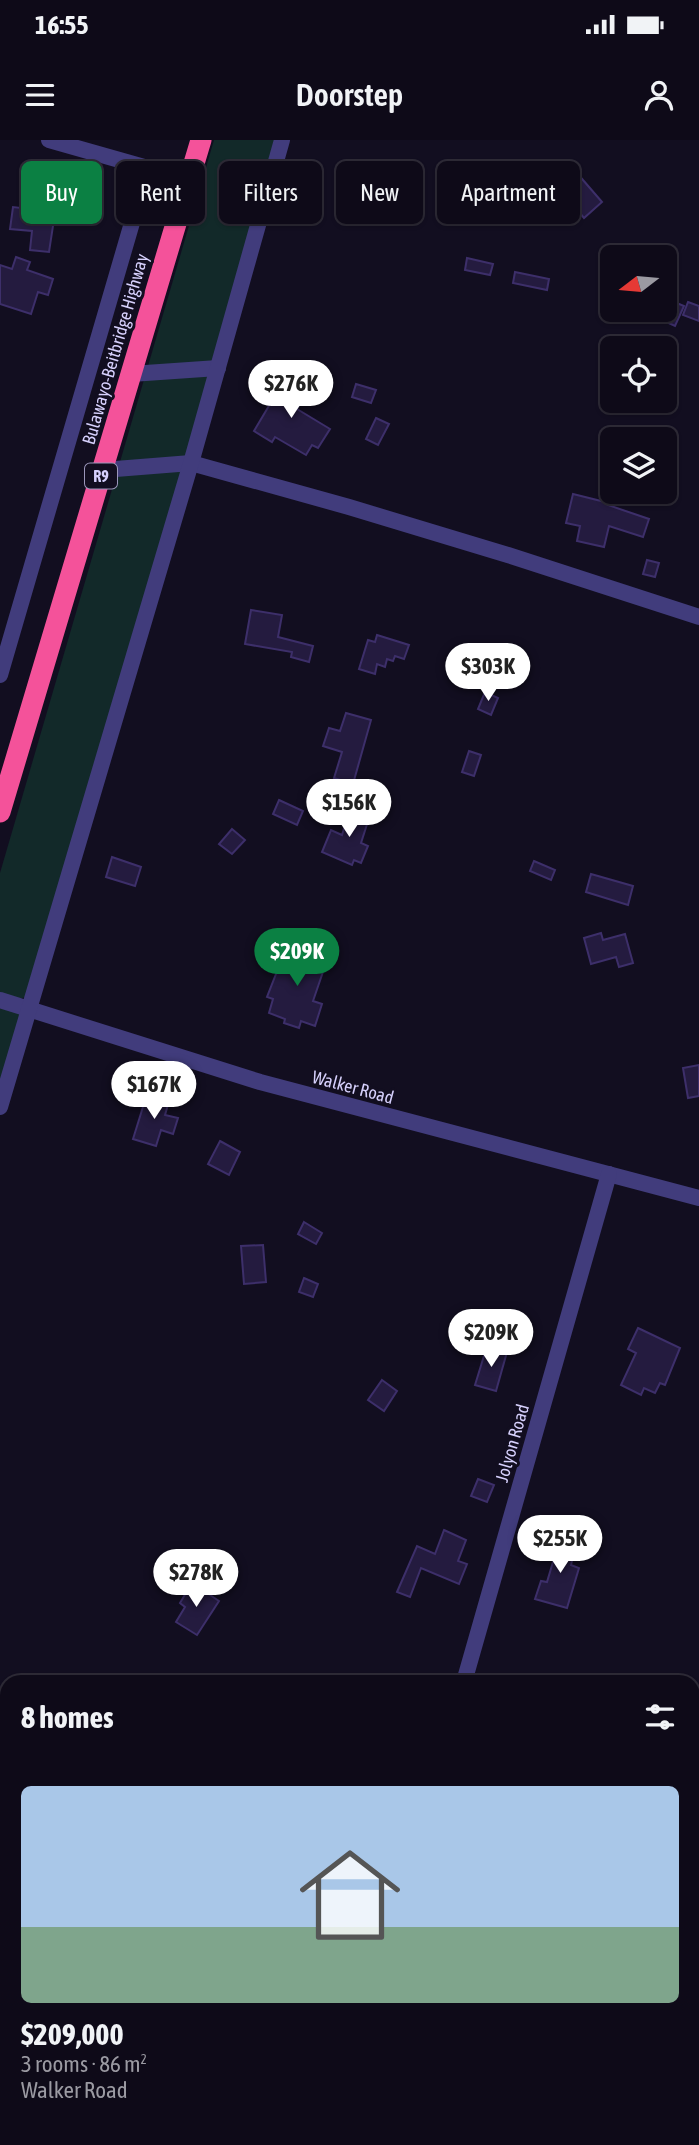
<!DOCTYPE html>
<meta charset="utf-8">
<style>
:root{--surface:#0e0a18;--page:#1c1825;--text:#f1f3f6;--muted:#9b9aa2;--line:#2e2b37;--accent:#0b8043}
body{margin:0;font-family:"Asap Condensed",sans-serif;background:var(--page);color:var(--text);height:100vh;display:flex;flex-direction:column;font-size:26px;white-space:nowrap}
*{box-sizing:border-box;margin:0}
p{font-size:23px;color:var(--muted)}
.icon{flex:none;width:38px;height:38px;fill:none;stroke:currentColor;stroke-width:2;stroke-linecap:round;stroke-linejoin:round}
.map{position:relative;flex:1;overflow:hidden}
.sheet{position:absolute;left:0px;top:1535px;width:700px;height:471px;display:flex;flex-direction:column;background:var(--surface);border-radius:21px 21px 0 0;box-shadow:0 2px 5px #0004,0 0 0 2px var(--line)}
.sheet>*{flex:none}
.top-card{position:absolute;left:21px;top:21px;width:658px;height:63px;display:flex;gap:14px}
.needle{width:46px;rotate:254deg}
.tools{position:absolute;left:600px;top:105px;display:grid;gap:14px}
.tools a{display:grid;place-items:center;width:77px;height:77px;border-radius:10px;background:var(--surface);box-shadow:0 2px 5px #0004,0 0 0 2px var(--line);font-size:35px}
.price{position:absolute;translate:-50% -60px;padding:0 16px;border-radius:24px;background:#fff;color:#222;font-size:23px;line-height:46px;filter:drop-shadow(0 2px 4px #0008)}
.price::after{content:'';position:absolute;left:50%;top:42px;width:21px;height:16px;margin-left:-10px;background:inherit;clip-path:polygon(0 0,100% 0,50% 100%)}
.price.active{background:var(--accent);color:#fff}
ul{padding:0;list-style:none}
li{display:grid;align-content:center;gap:14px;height:371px;padding:0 21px}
li span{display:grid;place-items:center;height:217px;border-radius:10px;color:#555}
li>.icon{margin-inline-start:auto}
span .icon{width:126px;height:126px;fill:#fffc;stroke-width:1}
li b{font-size:30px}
h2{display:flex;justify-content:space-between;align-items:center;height:84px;padding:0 21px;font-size:30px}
.tag{padding:0 24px;border-radius:10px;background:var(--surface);box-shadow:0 2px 5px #0004,0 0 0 2px var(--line);font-size:24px;line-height:63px}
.tag.active{background:var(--accent);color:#fff}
.status{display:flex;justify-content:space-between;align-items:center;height:49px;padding:0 35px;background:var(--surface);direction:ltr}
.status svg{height:19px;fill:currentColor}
header{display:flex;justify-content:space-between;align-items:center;height:91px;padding:0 21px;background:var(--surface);font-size:32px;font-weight:600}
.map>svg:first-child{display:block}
.green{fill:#122929}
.building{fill:#241b3f;stroke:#3d2f6a;stroke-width:2}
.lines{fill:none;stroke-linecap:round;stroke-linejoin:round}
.minor{stroke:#413c7c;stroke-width:16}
.highway{stroke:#f4529a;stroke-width:21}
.labels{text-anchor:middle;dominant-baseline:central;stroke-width:6;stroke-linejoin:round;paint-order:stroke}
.shield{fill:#120e20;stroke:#9b96ba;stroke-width:2}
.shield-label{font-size:16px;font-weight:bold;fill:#d6d0fc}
.street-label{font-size:18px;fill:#d6d0fc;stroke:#120e20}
</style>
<div class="status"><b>16:55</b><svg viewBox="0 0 49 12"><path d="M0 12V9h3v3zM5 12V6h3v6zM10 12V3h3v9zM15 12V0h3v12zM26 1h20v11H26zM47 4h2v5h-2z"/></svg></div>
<header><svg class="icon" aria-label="menu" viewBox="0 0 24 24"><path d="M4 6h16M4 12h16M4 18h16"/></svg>Doorstep<svg class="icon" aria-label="person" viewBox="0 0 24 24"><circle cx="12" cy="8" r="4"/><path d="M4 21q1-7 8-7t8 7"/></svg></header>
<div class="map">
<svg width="699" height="2005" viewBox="0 0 699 2005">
<rect width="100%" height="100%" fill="#120e20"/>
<g class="green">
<path d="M 214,0 L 276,0 L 184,330 L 28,856 L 20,859 L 0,853 L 0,733 Z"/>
<path d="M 0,865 L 24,872 L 0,954 Z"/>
</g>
<g class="building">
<path d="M 570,25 L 602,62 L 584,78 L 552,40 Z"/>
<path d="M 39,58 L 57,60 L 49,112 L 30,110 L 32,91 L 10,89 L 13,67 L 38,70 Z"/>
<path d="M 16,117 L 30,122 L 27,130 L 53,139 L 48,155 L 38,152 L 31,174 L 0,164 L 0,125 L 12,129 Z"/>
<path d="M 467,118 L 493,124 L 490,135 L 465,130 Z"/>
<path d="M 515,132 L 549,139 L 547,150 L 513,143 Z"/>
<path d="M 665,158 L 684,166 L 675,186 L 640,170 L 665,170 Z"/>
<path d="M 688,162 L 699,166 L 699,181 L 683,175 Z"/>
<path d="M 281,237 L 307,252 L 297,269 L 330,289 L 318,308 L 312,305 L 306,315 L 275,297 L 272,302 L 254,291 L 276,254 L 272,252 Z"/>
<path d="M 356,244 L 376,250 L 371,263 L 352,257 Z"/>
<path d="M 376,278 L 389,284 L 378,305 L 366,299 Z"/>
<path d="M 573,354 L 609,363 L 608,365 L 649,379 L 643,397 L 609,386 L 604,407 L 577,401 L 580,386 L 566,383 Z"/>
<path d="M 647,420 L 659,423 L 655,437 L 643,434 Z"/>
<path d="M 251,470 L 282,475 L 278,497 L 313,506 L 309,522 L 291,517 L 292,512 L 245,504 Z"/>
<path d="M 377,495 L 409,505 L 404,519 L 395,516 L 393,521 L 387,519 L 385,527 L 377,524 L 375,534 L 359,529 L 368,500 L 375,502 Z"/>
<path d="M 485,552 L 498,558 L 491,575 L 478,569 Z"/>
<path d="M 346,573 L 371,580 L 353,644 L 334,638 L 342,612 L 323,606 L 329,588 L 340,591 Z"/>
<path d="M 469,611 L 481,615 L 474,636 L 462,632 Z"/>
<path d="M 279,660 L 303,671 L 297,685 L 273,674 Z"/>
<path d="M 350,669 L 370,675 L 361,703 L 368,706 L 361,723 L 354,720 L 352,725 L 322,712 L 331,690 L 342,695 Z"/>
<path d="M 232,689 L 245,700 L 232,714 L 219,704 Z"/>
<path d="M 112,717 L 141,727 L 135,746 L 106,737 Z"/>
<path d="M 534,721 L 555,730 L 551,740 L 530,731 Z"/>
<path d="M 591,734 L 633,746 L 628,765 L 586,752 Z"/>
<path d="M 601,793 L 603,800 L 625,794 L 633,823 L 619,827 L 616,817 L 591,824 L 584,798 Z"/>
<path d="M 287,806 L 327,820 L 313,861 L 322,864 L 315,886 L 301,881 L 299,888 L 284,883 L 285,879 L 269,873 L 273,859 L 267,857 Z"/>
<path d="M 699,925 L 699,956 L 688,958 L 683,928 Z"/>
<path d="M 147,954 L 169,961 L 165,975 L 178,978 L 173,994 L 161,990 L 156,1006 L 133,999 Z"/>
<path d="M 220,1001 L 240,1012 L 229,1035 L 208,1024 Z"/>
<path d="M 304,1082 L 322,1093 L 316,1104 L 298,1094 Z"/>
<path d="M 263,1105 L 266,1142 L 244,1144 L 241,1106 Z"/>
<path d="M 304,1138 L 318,1144 L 313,1157 L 299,1152 Z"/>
<path d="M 638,1188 L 680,1208 L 665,1245 L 660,1243 L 655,1253 L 644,1248 L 641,1255 L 621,1245 L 636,1213 L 628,1209 Z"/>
<path d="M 487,1206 L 507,1212 L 496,1251 L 475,1245 Z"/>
<path d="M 382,1240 L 397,1251 L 384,1271 L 368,1260 Z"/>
<path d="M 478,1339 L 494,1345 L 487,1362 L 471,1356 Z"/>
<path d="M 444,1390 L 466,1400 L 458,1421 L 467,1424 L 459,1444 L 421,1428 L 410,1457 L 397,1452 L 417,1406 L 435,1414 Z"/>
<path d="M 561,1395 L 577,1399 L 571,1425 L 579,1428 L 567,1468 L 535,1459 L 541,1441 L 547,1442 Z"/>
<path d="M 192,1443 L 219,1461 L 197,1495 L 176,1482 L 185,1467 L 180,1463 Z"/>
</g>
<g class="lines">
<g class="minor">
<path d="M 49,0 L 190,40"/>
<path d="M 131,234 L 218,228"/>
<path d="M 103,330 L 191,323 L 349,367 L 508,415 L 699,477"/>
<path d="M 0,535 L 148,28"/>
<path d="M 0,860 L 260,942 L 699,1058"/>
<path d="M 0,967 L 191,323 L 282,0"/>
<path d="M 464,1542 L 609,1034"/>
<path d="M 331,2005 L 333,1998"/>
</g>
<path class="highway" d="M 0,672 L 201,0"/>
</g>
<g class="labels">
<rect class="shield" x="85" y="323.5" width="32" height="25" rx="5"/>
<g class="shield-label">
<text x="101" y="336">R9</text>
</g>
<g class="street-label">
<text transform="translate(115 209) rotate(-74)">Bulawayo-Beitbridge Highway</text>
<text transform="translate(353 947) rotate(15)">Walker Road</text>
<text transform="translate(512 1303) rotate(-74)">Jolyon Road</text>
</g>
</g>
</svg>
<div class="tools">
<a><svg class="needle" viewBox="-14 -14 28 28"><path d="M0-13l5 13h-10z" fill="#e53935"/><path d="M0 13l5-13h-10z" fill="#9b9aa2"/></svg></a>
<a><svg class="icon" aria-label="locate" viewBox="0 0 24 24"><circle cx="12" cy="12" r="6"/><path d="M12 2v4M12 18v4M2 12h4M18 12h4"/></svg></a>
<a><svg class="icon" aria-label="layers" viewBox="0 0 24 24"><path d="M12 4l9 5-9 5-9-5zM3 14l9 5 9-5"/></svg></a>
</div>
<b class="price" style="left:291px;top:280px">$276K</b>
<b class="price" style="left:488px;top:563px">$303K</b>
<b class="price" style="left:349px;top:699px">$156K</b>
<b class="price active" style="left:297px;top:848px">$209K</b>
<b class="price" style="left:154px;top:981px">$167K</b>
<b class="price" style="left:491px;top:1229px">$209K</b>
<b class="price" style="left:560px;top:1435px">$255K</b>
<b class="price" style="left:196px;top:1469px">$278K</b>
<div class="top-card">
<a class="tag active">Buy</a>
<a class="tag">Rent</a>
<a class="tag">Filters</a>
<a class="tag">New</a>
<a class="tag">Apartment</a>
</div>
<section class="sheet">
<h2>8 homes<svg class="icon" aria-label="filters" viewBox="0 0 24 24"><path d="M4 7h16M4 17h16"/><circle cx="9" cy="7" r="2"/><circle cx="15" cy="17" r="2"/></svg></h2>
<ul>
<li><span style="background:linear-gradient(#a9c7e8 65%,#7fa58c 0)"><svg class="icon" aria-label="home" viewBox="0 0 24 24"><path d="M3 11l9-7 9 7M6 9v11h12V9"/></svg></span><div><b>$209,000</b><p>3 rooms · 86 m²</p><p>Walker Road</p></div></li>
</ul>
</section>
</div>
